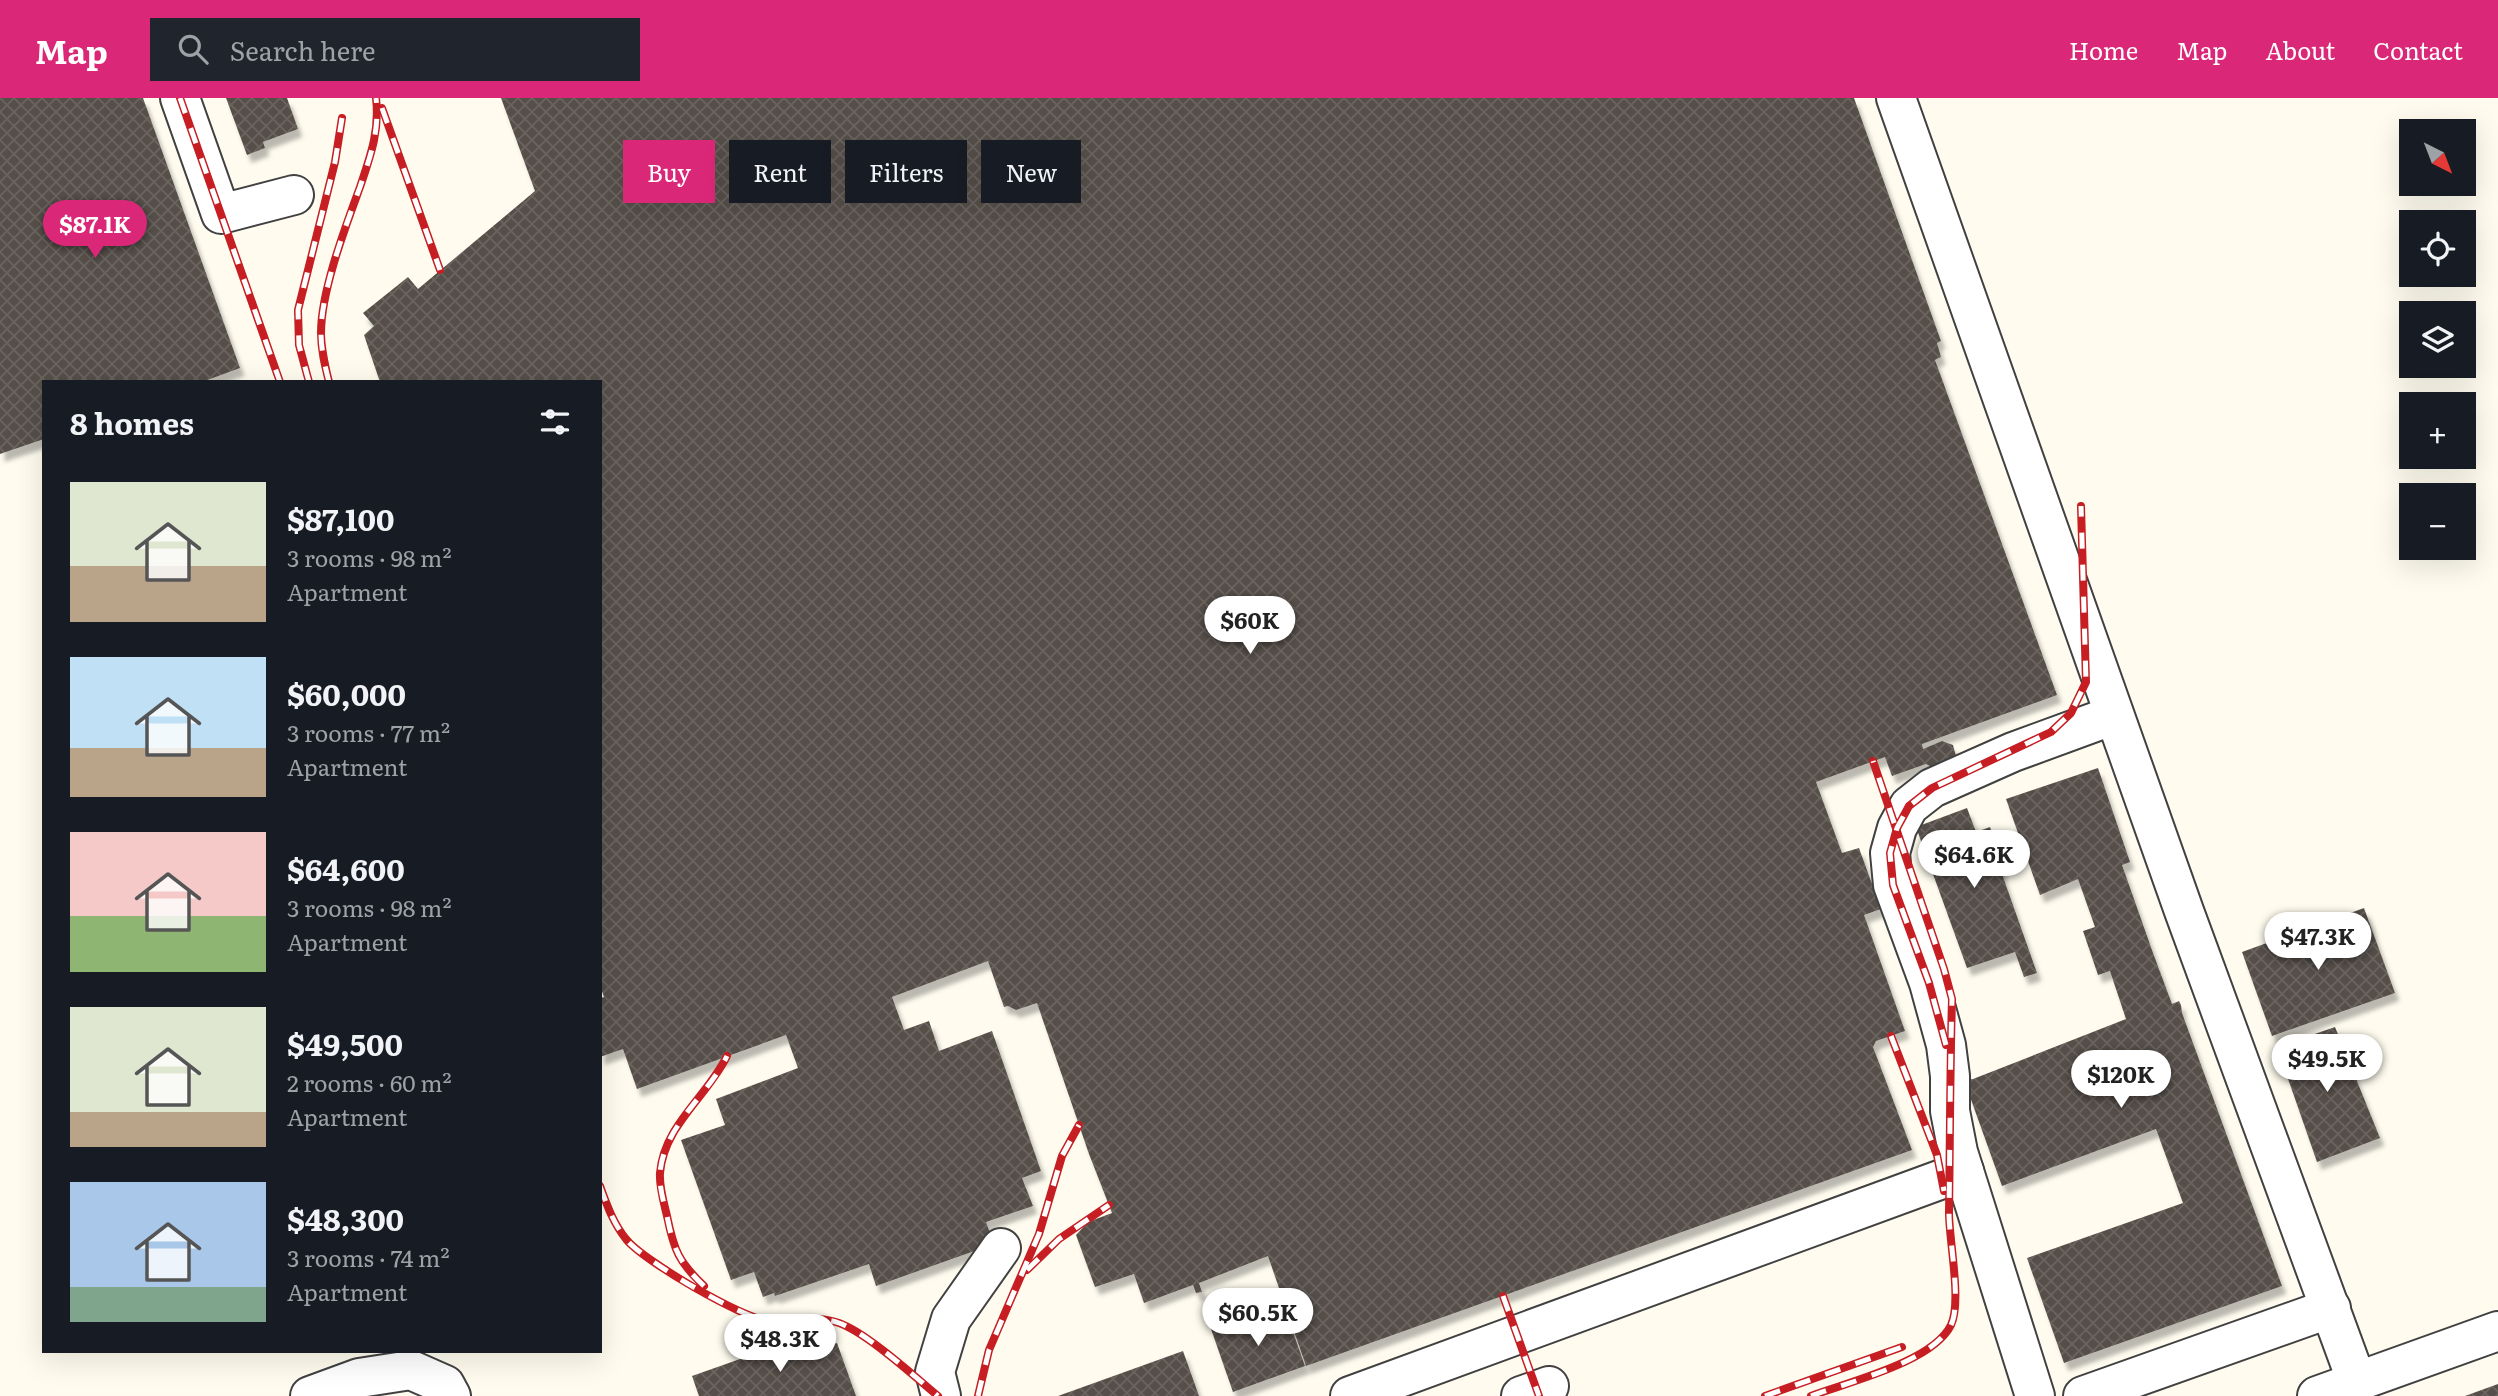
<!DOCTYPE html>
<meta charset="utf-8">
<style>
:root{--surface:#171b24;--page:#20242c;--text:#f1f3f6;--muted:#9ea1a6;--accent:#db2777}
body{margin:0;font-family:Literata,serif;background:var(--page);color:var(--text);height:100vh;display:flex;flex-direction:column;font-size:26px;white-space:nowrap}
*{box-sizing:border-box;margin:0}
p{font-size:23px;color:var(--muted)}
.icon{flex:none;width:38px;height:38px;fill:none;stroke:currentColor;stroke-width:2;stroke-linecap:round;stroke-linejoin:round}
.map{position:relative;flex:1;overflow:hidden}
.details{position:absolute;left:42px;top:282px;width:560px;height:973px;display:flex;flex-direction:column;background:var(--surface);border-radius:0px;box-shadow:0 7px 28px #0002}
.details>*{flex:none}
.hud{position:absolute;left:623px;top:42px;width:665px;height:63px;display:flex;gap:14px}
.needle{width:46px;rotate:138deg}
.buttons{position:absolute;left:2399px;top:21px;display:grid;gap:14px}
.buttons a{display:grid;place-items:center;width:77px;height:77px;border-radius:0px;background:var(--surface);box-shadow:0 7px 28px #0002;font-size:35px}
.price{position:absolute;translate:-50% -60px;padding:0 16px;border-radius:24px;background:#fff;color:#222;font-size:23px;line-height:46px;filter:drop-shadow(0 2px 4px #0008)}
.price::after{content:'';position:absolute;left:50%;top:42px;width:21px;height:16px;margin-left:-10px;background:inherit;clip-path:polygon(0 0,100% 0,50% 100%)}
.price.active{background:var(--accent);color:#fff}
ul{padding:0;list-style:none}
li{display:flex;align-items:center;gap:21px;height:175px;padding:0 28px}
li span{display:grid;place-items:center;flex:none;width:196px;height:140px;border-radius:0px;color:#555}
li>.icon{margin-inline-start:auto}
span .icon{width:84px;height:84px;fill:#fffc;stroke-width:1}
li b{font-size:30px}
h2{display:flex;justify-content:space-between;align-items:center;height:84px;padding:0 28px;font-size:30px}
.tag{padding:0 24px;border-radius:0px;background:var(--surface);box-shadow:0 7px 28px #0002;font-size:24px;line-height:63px}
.tag.active{background:var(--accent);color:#fff}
header{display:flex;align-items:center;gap:42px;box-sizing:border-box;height:98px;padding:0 35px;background:var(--accent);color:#fff}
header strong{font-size:33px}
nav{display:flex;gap:38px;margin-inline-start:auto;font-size:24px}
.search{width:490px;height:63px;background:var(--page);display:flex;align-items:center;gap:18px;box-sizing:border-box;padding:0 24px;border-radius:0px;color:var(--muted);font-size:26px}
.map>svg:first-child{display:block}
.building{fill:url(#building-cross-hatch);filter:url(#shadow)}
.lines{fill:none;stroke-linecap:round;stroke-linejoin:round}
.minor-casing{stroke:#414141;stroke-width:42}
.minor{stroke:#fff;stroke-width:38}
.rail-casing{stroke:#c61e23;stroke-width:8}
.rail{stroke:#fff;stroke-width:5;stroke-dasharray:16;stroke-linecap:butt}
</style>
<header>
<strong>Map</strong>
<div class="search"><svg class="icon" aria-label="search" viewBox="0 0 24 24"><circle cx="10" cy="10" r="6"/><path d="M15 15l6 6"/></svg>Search here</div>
<nav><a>Home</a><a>Map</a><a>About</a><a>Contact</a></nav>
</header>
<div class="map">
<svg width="2498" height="1298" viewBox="0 0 2498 1298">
<defs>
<pattern id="building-cross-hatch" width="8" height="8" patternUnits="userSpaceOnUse" patternTransform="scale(1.75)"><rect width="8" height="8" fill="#574f4a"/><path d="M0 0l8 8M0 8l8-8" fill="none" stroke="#6a6460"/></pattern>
<filter id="shadow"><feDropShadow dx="4.5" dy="8" stdDeviation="2" flood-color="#0004"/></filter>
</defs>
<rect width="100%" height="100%" fill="#fffcef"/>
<g class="building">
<path d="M 0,0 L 143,0 L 240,270 L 202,284 L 44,284 L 44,341 L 0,356 Z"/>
<path d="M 226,0 L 287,0 L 298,31 L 263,44 L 265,50 L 247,57 Z"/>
<path d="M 501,0 L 1854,0 L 1941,243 L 1937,245 L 1941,259 L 1935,262 L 2057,597 L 1922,646 L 1923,651 L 1942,643 L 1953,647 L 1956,658 L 1951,669 L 1940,673 L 1926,666 L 1892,678 L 1885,659 L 1816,684 L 1842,755 L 1859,750 L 1881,811 L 1864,817 L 1905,933 L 1876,943 L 1873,949 L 1912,1052 L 1306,1268 L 1268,1158 L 1199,1185 L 1202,1194 L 1196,1195 L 1193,1187 L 1144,1205 L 1134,1176 L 1095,1189 L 1076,1137 L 1088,1124 L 1112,1115 L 1089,1056 L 1037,905 L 1016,912 L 1008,908 L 1004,909 L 988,863 L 892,899 L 904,932 L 929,923 L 939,953 L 992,933 L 1041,1073 L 1022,1080 L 1033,1108 L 986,1124 L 994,1146 L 876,1188 L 869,1166 L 775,1198 L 774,1195 L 763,1199 L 754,1174 L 731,1182 L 681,1042 L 725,1027 L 716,1001 L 798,970 L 786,937 L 637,991 L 623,951 L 600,959 L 600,900 L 604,899 L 600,888 L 600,284 L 380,284 L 364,237 L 374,228 L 363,215 L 408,179 L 418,191 L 535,93 Z"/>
<path d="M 2098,670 L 2130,764 L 2122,767 L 2153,855 L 2172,906 L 2179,903 L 2181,907 L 2182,915 L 2282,1188 L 2064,1265 L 2027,1160 L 2183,1105 L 2156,1031 L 2002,1088 L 1964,982 L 1973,981 L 2126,921 L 2110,873 L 2098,877 L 2083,833 L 2095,829 L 2078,781 L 2040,797 L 2006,701 Z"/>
<path d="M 1967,710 L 1976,734 L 1990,729 L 2003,764 L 2002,776 L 2037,875 L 2024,879 L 2015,854 L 1967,870 L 1916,729 Z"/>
<path d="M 2364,810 L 2395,895 L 2272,938 L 2242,854 Z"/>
<path d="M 2335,929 L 2380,1040 L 2317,1064 L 2277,949 Z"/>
<path d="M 1283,1206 L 1305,1268 L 1233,1294 L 1211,1231 Z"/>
<path d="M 805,1238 L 811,1254 L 837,1245 L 856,1298 L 699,1298 L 692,1278 Z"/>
<path d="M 1183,1253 L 1199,1298 L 1058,1298 Z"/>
<path d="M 2498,1286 L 2498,1298 L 2465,1298 Z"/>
</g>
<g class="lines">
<g class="minor-casing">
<g id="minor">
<path d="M 180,0 L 221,116 L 294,97"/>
<path d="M 1896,0 L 2184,813 L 2357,1284"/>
<path d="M 310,1298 L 359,1280 L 411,1272 L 445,1287 L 451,1298"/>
<path d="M 941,1298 L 935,1274 L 951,1221 L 1001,1150"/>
<path d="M 1350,1298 L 1964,1073"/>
<path d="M 1521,1298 L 1549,1288"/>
<path d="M 2035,1298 L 1958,1054 L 1950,1013 L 1950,978 L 1946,947 L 1929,885 L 1893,787 L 1890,755 L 1897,730 L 1909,708 L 1932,690 L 2013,654 L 2114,617"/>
<path d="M 2083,1298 L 2331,1210"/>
<path d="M 2317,1298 L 2498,1233"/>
</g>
</g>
<use href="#minor" class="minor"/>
<g class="rail-casing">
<g id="rail">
<path d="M 180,0 L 280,284"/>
<path d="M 382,10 L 440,172"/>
<path d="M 309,284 L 299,247 L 298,212 L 335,64 L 342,20"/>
<path d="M 329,284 C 325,268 321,252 321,235 C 321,193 345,130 360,89 C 370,59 380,33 376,0"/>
<path d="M 1891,938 L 1937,1057 L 1944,1093"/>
<path d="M 1946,947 L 1929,885 L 1893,787 L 1890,755 L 1897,730 L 1909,708 L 1932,690 L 2051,634 L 2071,615 L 2086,584 L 2081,408"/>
<path d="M 600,1088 C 607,1107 613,1125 626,1141 C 642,1162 743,1221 769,1223 C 792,1226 815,1216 839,1225 C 867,1235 914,1278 938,1298"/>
<path d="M 1027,1172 L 1059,1141 L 1109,1107"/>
<path d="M 704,1188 C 679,1164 674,1153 667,1118 C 664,1105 659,1089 660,1075 C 664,1027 707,999 727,958"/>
<path d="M 1503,1198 L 1539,1298"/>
<path d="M 978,1298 L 989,1252 L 1039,1136 L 1062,1058 L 1079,1027"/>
<path d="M 1765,1298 L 1902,1249"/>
<path d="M 1811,1298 C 1848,1284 1933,1264 1951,1227 C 1962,1204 1949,1142 1949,1115 C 1950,1044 1950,972 1952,901 L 1944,871 L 1873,663"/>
</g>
</g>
<use href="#rail" class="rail"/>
</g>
</svg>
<div class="buttons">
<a><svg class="needle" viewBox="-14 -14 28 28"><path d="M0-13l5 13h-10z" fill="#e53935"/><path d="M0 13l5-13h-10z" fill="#9ea1a6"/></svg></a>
<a><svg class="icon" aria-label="locate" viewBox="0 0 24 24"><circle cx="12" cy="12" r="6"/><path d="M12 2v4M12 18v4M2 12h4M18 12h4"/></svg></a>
<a><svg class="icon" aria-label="layers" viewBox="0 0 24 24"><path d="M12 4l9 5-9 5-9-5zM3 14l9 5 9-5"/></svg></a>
<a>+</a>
<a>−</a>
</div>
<b class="price active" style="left:95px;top:162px">$87.1K</b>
<b class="price" style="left:1250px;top:558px">$60K</b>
<b class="price" style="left:1974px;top:792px">$64.6K</b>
<b class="price" style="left:2318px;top:874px">$47.3K</b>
<b class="price" style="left:2327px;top:996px">$49.5K</b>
<b class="price" style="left:2121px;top:1012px">$120K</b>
<b class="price" style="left:1258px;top:1250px">$60.5K</b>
<b class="price" style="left:780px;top:1276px">$48.3K</b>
<div class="hud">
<a class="tag active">Buy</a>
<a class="tag">Rent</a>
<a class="tag">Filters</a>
<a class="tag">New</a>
</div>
<section class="details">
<h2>8 homes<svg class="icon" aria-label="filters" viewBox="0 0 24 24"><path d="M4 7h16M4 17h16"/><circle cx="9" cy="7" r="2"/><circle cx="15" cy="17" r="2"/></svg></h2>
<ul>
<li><span style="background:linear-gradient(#dfe7d0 60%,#b9a48a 0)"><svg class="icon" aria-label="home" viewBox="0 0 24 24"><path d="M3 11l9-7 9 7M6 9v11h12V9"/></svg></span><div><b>$87,100</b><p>3 rooms · 98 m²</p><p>Apartment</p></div></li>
<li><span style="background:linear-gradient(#bfe0f5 65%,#b9a48a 0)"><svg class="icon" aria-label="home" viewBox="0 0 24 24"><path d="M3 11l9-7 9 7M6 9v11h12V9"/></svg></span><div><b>$60,000</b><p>3 rooms · 77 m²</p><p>Apartment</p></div></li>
<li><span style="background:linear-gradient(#f6c9c9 60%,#8fb573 0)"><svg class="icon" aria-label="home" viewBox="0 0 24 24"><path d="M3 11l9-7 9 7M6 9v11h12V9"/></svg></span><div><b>$64,600</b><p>3 rooms · 98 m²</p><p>Apartment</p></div></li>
<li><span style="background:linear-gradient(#dfe7d0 75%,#b9a48a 0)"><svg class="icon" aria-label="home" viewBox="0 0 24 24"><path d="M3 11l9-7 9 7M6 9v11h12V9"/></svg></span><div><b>$49,500</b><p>2 rooms · 60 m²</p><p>Apartment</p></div></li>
<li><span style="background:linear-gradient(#a9c7e8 75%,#7fa58c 0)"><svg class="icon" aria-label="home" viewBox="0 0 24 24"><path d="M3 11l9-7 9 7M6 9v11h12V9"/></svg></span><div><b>$48,300</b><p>3 rooms · 74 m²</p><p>Apartment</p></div></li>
</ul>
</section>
</div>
